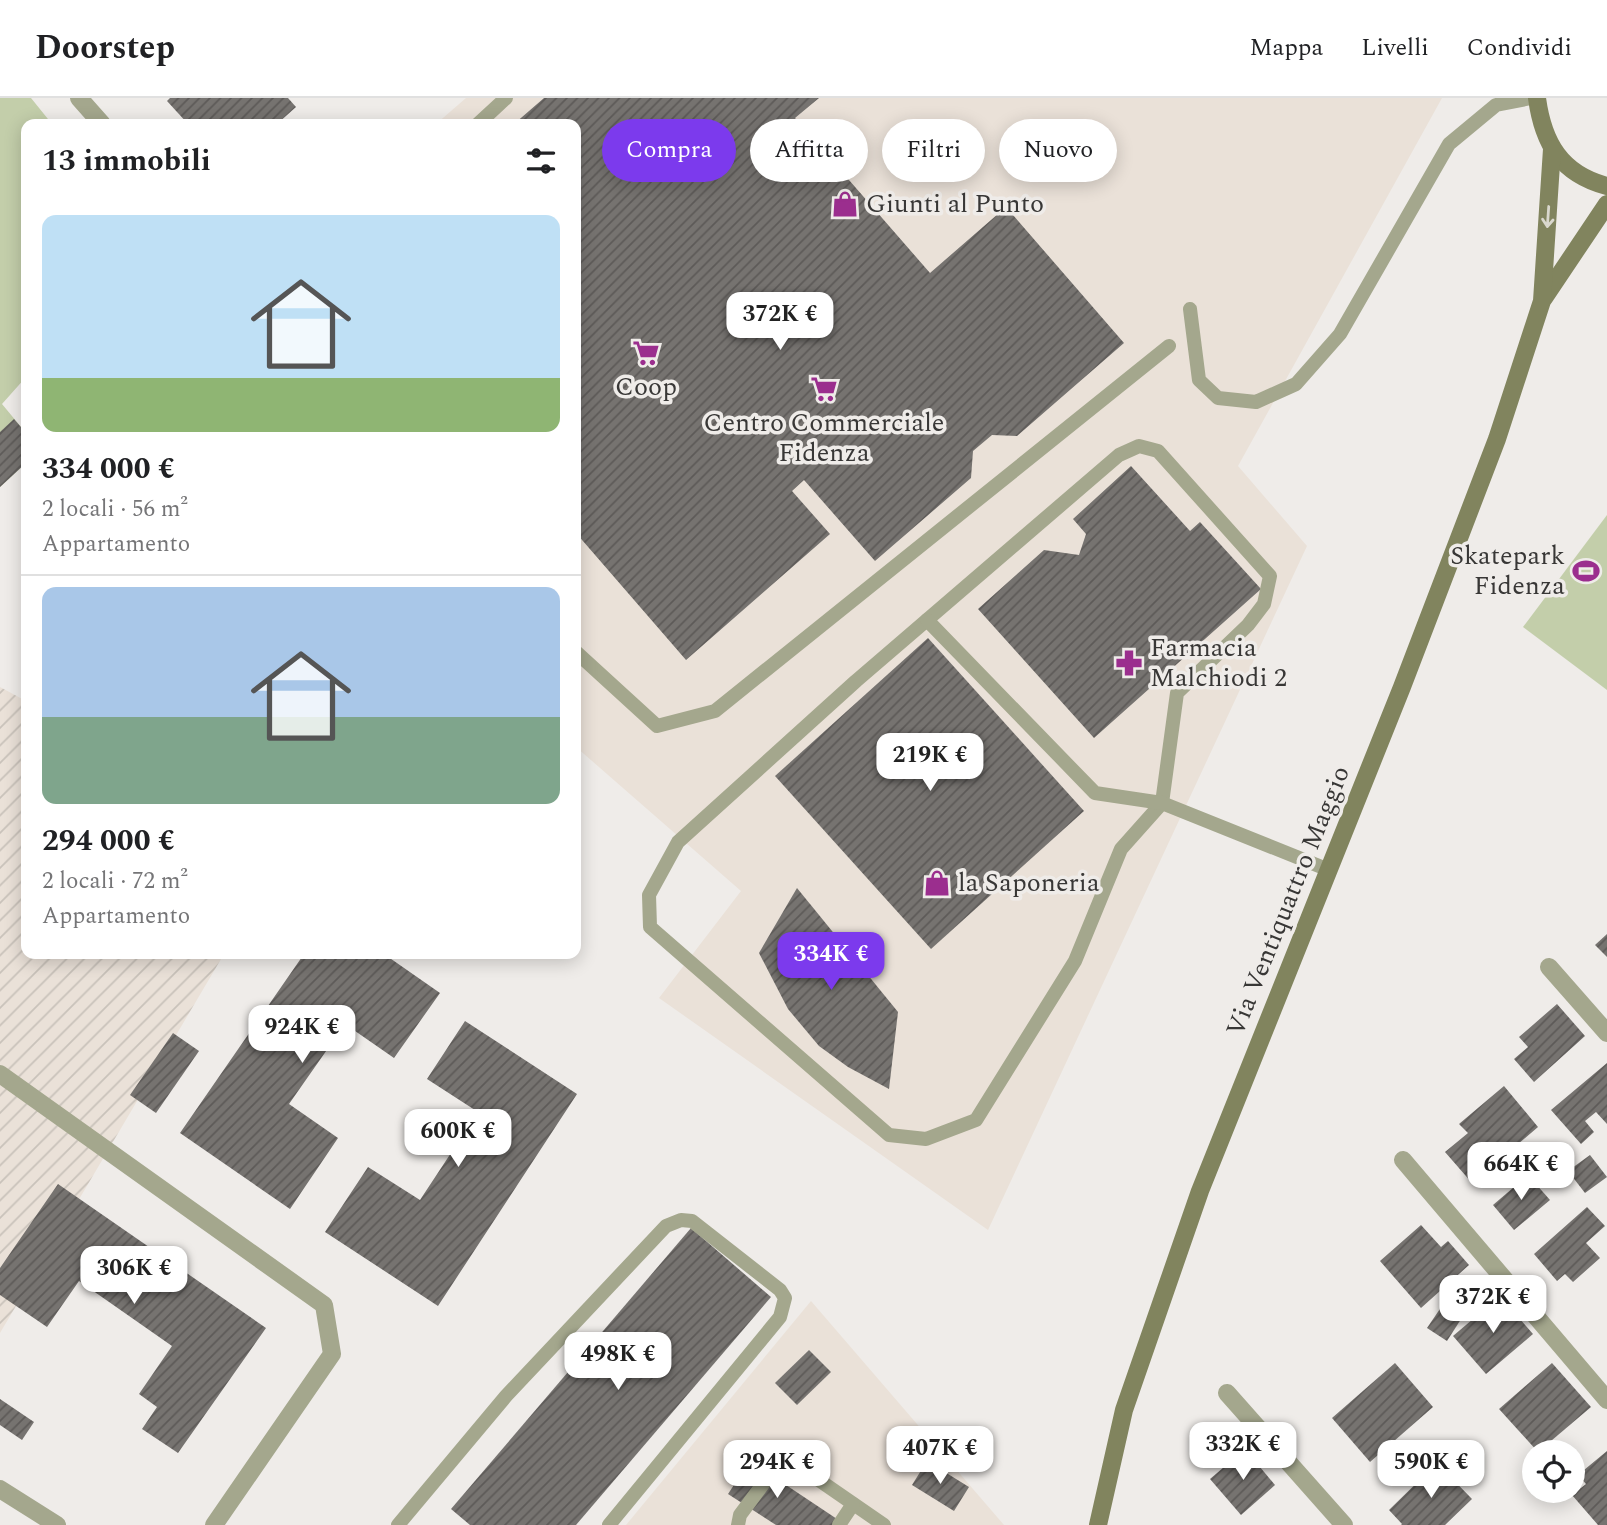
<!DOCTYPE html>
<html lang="it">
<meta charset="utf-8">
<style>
:root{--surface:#fff;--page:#f6f6f6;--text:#202124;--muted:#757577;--line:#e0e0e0;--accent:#7c3aed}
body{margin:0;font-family:Spectral,serif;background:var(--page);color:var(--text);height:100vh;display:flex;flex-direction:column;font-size:26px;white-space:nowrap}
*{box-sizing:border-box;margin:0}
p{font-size:23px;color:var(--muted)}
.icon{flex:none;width:38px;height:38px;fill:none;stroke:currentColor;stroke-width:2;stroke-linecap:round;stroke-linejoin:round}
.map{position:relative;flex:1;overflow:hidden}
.details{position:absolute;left:21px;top:21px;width:560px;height:840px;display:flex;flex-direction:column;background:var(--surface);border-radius:14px;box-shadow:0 4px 18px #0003}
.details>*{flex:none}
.top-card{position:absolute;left:602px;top:21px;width:665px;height:63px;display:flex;gap:14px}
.tools{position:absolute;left:1522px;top:1342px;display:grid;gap:14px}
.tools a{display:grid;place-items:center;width:63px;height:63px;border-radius:50%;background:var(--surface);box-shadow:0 4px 18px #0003;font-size:35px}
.price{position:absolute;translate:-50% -60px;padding:0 16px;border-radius:14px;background:#fff;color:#222;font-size:23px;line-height:46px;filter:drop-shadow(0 2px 4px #0008)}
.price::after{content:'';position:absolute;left:50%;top:42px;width:21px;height:16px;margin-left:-10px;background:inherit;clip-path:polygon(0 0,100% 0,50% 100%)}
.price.active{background:var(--accent);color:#fff}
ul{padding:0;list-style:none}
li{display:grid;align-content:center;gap:14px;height:371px;padding:0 21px}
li+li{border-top:2px solid var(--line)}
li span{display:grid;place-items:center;height:217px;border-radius:14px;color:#555}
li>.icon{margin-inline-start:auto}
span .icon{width:126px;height:126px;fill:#fffc;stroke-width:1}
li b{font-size:30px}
h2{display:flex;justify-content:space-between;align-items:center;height:84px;padding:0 21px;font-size:30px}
.tag{padding:0 24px;border-radius:32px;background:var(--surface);box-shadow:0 4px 18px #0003;font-size:24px;line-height:63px}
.tag.active{background:var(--accent);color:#fff}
header{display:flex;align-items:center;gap:42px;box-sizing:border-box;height:98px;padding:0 35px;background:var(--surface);border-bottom:2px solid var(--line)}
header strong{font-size:33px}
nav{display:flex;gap:38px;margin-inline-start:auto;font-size:24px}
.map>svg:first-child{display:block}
.built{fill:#eae1d8}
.industrial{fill:url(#industrial-furrows)}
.pitch{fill:#c3ceaa}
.building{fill:url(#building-hatch)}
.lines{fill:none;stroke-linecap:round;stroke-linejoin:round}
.service{stroke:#a4a78d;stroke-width:14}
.minor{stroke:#a4a78d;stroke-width:18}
.secondary{stroke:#81845e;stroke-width:18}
.oneway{stroke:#d9d7cd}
.labels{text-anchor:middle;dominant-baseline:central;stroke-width:7;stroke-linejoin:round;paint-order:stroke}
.poi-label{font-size:26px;fill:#383736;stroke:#efece9;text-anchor:start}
.street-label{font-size:26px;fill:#383736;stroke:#efece9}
</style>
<header>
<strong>Doorstep</strong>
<nav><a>Mappa</a><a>Livelli</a><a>Condividi</a></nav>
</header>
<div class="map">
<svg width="1607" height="1427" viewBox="0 0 1607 1427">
<defs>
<pattern id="industrial-furrows" width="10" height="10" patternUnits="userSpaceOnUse" patternTransform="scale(1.75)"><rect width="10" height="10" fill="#eae1d8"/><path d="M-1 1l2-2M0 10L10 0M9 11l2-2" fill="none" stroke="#c9c2ba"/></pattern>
<pattern id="building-hatch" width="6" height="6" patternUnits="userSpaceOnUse" patternTransform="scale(1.75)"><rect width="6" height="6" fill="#767370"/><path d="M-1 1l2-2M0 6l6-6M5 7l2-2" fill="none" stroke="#5d5a58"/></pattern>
</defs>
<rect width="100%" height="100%" fill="#efece9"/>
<g class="built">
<path d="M 466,0 L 1442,0 L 1238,368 L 1307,448 L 988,1132 L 659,900 L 741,793 L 576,649 L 576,26 L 436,26 Z"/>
<path d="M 811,1203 L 1004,1427 L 626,1427 Z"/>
</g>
<path class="industrial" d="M 0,589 L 26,603 L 26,856 L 224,856 L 0,1235 Z"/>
<g class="pitch">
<path d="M 0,0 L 31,0 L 52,26 L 26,26 L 26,279 L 2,306 L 26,335 L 26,365 L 0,389 Z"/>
<path d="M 1607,417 L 1607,592 L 1523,529 Z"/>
</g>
<g class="building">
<path d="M 170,0 L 288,0 L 296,9 L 277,26 L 188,26 L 167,3 Z"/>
<path d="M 544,0 L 819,0 L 795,20 L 930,175 L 1006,109 L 1124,245 L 1017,338 L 992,337 L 973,353 L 971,380 L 875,463 L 804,382 L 792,393 L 830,436 L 686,562 L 576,435 L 576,26 L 514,26 Z"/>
<path d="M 14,321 L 26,335 L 26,365 L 0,389 L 0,334 Z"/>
<path d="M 1131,368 L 1190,433 L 1200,424 L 1261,491 L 1094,640 L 978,511 L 1044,452 L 1079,457 L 1086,436 L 1073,421 Z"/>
<path d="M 928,540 L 1084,713 L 931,851 L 775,678 Z"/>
<path d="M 797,790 L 898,914 L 889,991 L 848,969 L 819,948 L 788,911 L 759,855 Z"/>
<path d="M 1607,836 L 1607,859 L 1595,847 Z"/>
<path d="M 304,856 L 384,856 L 440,895 L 394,960 L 345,926 L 289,1006 L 338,1040 L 290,1111 L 180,1035 Z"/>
<path d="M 1557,906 L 1585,938 L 1534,984 L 1514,961 L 1528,949 L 1519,939 Z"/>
<path d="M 465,923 L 577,996 L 438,1208 L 325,1134 L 368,1069 L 420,1102 L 478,1014 L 427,981 Z"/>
<path d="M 173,935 L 199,953 L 156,1015 L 130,997 Z"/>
<path d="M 1607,965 L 1607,1026 L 1596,1014 L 1585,1023 L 1594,1034 L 1581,1046 L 1551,1012 Z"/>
<path d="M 1504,988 L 1538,1029 L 1472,1085 L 1445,1054 L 1468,1035 L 1459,1026 Z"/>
<path d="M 1590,1057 L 1607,1079 L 1585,1095 L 1568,1073 Z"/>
<path d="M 1528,1077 L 1550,1102 L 1514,1132 L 1493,1107 Z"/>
<path d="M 58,1086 L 266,1230 L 178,1355 L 142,1331 L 157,1309 L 139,1296 L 172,1248 L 79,1183 L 47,1229 L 0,1197 L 0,1170 Z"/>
<path d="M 1587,1109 L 1605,1128 L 1586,1145 L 1600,1160 L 1573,1184 L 1565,1176 L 1557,1183 L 1534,1156 Z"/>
<path d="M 1421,1127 L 1441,1149 L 1448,1143 L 1469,1167 L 1421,1210 L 1380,1163 Z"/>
<path d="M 691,1130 L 771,1199 L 576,1427 L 470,1427 L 451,1411 Z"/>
<path d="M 1500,1198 L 1533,1236 L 1486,1276 L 1453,1238 Z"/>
<path d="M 1444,1205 L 1463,1218 L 1447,1243 L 1427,1230 Z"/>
<path d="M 809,1252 L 831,1274 L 797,1307 L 775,1285 Z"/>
<path d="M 1395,1265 L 1433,1309 L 1370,1364 L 1332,1320 Z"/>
<path d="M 1552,1265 L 1591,1309 L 1538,1354 L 1499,1311 Z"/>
<path d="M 0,1301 L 34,1324 L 22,1342 L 0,1327 Z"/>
<path d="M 1245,1351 L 1275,1387 L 1241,1417 L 1210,1381 Z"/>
<path d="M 1607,1353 L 1607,1427 L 1598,1427 L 1572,1397 L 1586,1386 L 1578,1377 Z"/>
<path d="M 750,1363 L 846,1427 L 776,1427 L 728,1396 Z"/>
<path d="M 927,1363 L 969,1389 L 954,1413 L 912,1387 Z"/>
<path d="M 1437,1365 L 1472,1401 L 1445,1427 L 1401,1427 L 1402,1426 L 1389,1412 Z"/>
</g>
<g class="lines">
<g class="service">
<path d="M 478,26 L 506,0"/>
<path d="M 1190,211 L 1199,282 L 1218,300 L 1256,304 L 1296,286 L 1340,236 L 1449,46 L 1496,7 L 1531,0"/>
<path d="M 1139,348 L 1158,353 L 1270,478 L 1264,506 L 1248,527 L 1177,595 L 1162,705 L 1121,751 L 1075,863 L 976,1022 L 926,1041 L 889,1037 L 650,829 L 649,797 L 678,744 L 856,583 L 1119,357 Z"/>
<path d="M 927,522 L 1095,695 L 1162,705 L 1329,772"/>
<path d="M 576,554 L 657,628 L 715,613 L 1169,248"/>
<path d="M 398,1427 L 506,1298 L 666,1128 L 681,1122 L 692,1123 L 780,1192 L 785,1200 L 780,1219 L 609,1427"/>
<path d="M 738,1427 L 740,1417 L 784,1358 L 884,1427"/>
<path d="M 839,1427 L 853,1406"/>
</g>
<g class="minor">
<path d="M 79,0 L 102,26"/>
<path d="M 1549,869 L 1607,935"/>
<path d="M 0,976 L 324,1207 L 332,1256 L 214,1427"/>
<path d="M 1403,1062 L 1607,1302"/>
<path d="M 1227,1295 L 1344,1427"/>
<path d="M 0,1391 L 57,1427"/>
</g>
<g class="secondary">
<path d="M 1537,0 C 1543,45 1561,76 1607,88"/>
<path d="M 1544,200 L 1607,106"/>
<path d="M 1098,1427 L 1124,1312 L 1200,1093 L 1402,589 L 1497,341 L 1542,203 L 1552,51"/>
</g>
</g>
<defs><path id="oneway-shaft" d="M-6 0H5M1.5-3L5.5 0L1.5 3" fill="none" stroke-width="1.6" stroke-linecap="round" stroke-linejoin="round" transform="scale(1.75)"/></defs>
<use class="oneway" href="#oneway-shaft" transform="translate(1548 119) rotate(94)"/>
<defs>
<g id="shop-bare" transform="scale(2.1)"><path d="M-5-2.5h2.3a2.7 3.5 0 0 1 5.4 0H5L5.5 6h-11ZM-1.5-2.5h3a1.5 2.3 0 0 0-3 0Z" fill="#9b2e8e" stroke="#efece9" stroke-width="2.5" paint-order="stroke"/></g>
<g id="supermarket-bare" transform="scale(2.1)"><path d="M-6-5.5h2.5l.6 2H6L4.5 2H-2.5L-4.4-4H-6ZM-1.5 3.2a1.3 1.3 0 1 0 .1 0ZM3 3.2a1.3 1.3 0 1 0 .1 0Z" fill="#9b2e8e" stroke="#efece9" stroke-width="2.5" paint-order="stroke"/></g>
<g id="stadium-bare" transform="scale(2.1)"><path d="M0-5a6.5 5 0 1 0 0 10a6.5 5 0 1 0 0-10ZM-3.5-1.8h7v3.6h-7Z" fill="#9b2e8e" stroke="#efece9" stroke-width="2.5" paint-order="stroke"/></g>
<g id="pharmacy-bare" transform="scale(2.1)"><path d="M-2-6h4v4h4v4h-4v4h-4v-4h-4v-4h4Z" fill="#9b2e8e" stroke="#efece9" stroke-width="2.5" paint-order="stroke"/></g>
</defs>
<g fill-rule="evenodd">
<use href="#shop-bare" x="845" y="106"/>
<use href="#supermarket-bare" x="646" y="255"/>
<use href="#supermarket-bare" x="824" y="291"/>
<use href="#stadium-bare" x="1586" y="473"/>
<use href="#pharmacy-bare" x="1129" y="565"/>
<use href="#shop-bare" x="937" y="785"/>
</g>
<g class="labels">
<g class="poi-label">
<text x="866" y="106">Giunti al Punto</text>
<text x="646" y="289" text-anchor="middle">Coop</text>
<text x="824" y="325" text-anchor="middle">Centro Commerciale<tspan x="824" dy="30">Fidenza</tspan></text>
<text x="1565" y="458" text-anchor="end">Skatepark<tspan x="1565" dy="30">Fidenza</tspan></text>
<text x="1150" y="550">Farmacia<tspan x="1150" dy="30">Malchiodi 2</tspan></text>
<text x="958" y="785">la Saponeria</text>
</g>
<g class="street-label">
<text transform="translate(1288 803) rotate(-68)">Via Ventiquattro Maggio</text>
</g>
</g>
</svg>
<div class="tools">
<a><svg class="icon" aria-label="locate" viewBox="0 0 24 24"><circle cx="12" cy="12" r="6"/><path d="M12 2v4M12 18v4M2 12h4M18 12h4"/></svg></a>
</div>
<b class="price" style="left:780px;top:254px">372K €</b>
<b class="price" style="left:930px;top:695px">219K €</b>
<b class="price active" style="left:831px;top:894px">334K €</b>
<b class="price" style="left:302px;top:967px">924K €</b>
<b class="price" style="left:458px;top:1071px">600K €</b>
<b class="price" style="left:1521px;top:1104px">664K €</b>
<b class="price" style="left:134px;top:1208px">306K €</b>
<b class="price" style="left:1493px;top:1237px">372K €</b>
<b class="price" style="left:618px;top:1294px">498K €</b>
<b class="price" style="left:1243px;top:1384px">332K €</b>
<b class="price" style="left:940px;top:1388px">407K €</b>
<b class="price" style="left:777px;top:1402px">294K €</b>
<b class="price" style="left:1431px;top:1402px">590K €</b>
<div class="top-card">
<a class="tag active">Compra</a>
<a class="tag">Affitta</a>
<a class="tag">Filtri</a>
<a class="tag">Nuovo</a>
</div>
<section class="details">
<h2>13 immobili<svg class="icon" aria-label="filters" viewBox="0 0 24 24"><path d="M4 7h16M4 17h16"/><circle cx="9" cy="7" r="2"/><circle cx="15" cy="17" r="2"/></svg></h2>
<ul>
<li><span style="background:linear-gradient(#bfe0f5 75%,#8fb573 0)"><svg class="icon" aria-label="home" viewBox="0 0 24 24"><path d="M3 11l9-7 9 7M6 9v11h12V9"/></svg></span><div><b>334 000 €</b><p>2 locali · 56 m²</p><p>Appartamento</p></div></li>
<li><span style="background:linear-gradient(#a9c7e8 60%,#7fa58c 0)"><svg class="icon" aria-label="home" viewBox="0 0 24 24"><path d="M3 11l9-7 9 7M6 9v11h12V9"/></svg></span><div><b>294 000 €</b><p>2 locali · 72 m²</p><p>Appartamento</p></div></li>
</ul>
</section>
</div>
